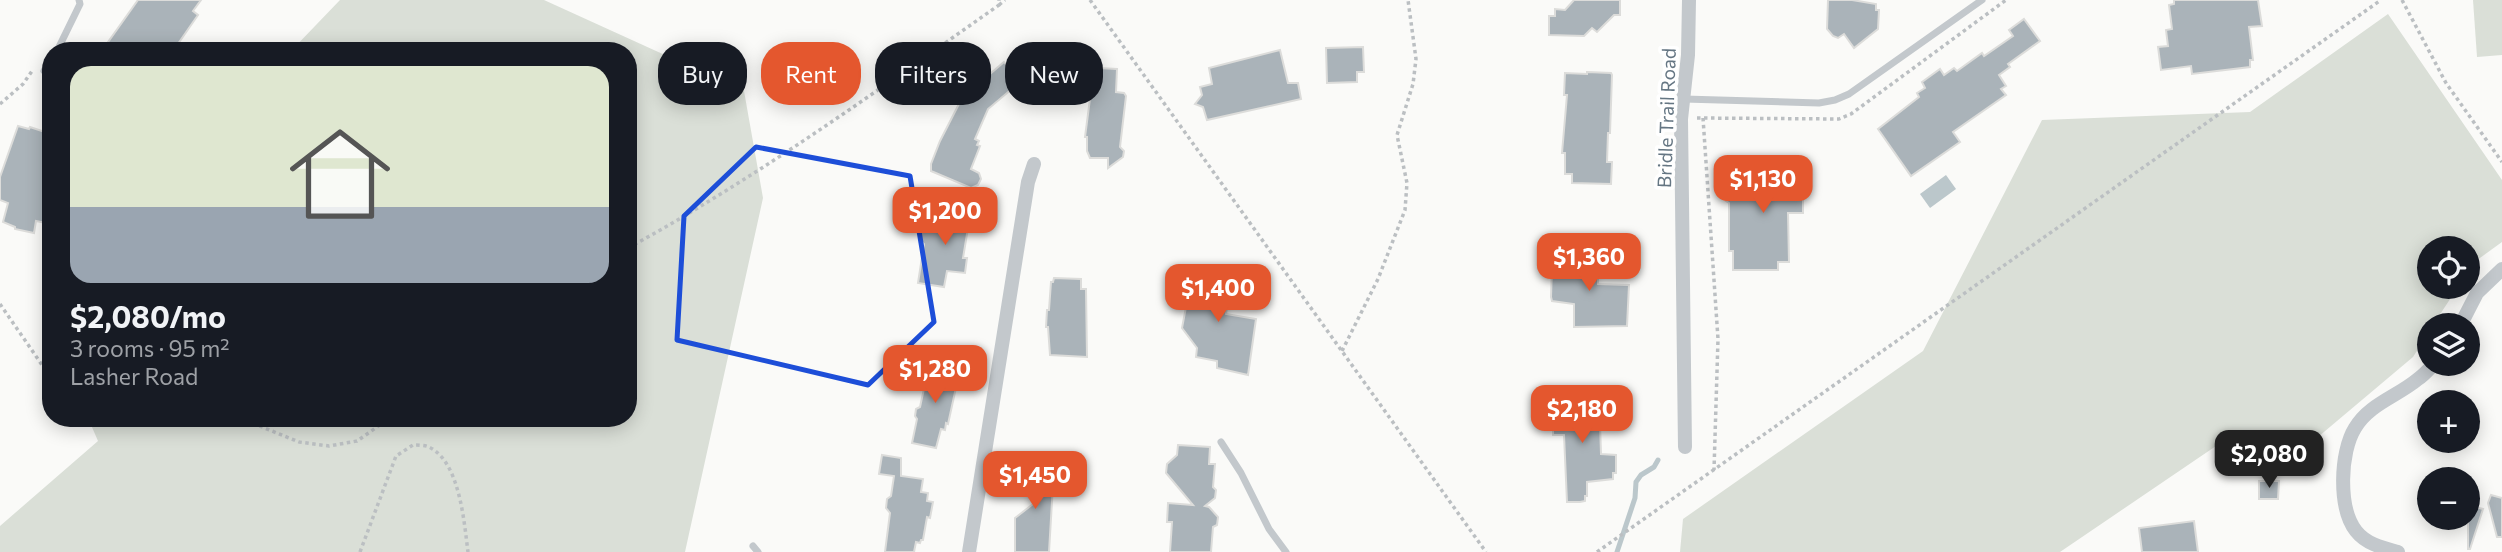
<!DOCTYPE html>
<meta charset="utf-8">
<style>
:root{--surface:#171b24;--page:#242831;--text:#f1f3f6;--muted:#9ea1a6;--accent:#e4572e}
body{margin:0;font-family:Commissioner,sans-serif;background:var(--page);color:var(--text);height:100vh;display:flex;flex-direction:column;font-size:26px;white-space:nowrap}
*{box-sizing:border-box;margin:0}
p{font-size:23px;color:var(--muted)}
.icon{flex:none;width:38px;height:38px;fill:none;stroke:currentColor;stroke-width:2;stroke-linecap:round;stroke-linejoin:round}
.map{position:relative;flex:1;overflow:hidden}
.side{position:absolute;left:42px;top:42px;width:595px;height:385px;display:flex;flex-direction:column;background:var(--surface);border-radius:28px;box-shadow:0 4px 18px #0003}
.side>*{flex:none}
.hud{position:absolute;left:658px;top:42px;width:665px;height:63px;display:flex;gap:14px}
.controls{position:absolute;left:2417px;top:236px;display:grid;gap:14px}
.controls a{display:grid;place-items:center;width:63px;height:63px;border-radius:50%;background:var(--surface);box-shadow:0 4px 18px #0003;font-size:35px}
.price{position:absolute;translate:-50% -60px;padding:0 16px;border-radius:14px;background:var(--accent);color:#fff;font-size:23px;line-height:46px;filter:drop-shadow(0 2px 4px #0008)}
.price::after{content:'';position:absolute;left:50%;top:42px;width:21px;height:16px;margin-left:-10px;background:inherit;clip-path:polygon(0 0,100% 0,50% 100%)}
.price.on{background:#222;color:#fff}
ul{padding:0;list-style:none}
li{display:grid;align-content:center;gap:14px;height:371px;padding:0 28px}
li span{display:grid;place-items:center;height:217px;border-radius:21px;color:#555}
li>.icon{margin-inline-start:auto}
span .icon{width:126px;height:126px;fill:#fffc;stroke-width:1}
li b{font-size:30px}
.tag{padding:0 24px;border-radius:28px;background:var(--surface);box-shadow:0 4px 18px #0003;font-size:24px;line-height:63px}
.tag.on{background:var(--accent);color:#fff}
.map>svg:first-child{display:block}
.green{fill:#dadfd7}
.water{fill:#bbc7cb}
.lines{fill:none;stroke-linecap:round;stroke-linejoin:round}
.stream{stroke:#bbc7cb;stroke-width:5}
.building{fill:#aab3b9;stroke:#dcdcda;stroke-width:2}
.path{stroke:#bbbfc2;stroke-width:3.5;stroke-dasharray:3.5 3.5;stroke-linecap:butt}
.service{stroke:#c3c8cc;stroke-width:7}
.minor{stroke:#c3c8cc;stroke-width:14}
.marked{fill:none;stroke:#1d4ed8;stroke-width:5;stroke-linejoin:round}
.labels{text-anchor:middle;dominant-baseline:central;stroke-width:7;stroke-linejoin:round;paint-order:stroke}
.street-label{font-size:19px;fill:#657683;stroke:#fff}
</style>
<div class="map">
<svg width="2502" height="552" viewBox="0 0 2502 552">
<rect width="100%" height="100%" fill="#fafaf8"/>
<g class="green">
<path d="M 340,0 L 544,0 L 744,91 L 763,198 L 685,552 L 0,552 L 0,526 L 98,441 L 88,418 L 628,418 L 628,51 L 291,51 Z"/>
<path d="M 2473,0 L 2502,0 L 2502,55 L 2477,57 Z"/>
<path d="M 2388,14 L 2502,180 L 2502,242 L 2473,263 L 2468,272 L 2468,248 L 2429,248 L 2429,287 L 2458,287 L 2433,325 L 2429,326 L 2429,332 L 2413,357 L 2318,437 L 2216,446 L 2060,552 L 1680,552 L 1683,519 L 1923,351 L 2042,120 L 2250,112 Z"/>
</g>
<path class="water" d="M 1946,175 L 1956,189 L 1930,208 L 1920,194 Z"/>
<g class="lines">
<path class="stream" d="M 1617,552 L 1635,498 L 1636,482 L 1641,475 L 1654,467 L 1658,460"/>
</g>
<g class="building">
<path d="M 138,0 L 201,0 L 193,11 L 198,15 L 173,51 L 104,51 L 108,46 L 106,45 Z"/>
<path d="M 1574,0 L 1620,0 L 1620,15 L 1614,15 L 1597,32 L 1592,28 L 1584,36 L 1549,35 L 1549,16 L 1555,16 L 1555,9 L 1565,10 Z"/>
<path d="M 1828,0 L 1852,0 L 1876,4 L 1876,10 L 1879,10 L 1878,29 L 1854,48 L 1844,34 L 1838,38 L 1833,36 L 1827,29 Z"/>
<path d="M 2174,0 L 2258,0 L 2262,26 L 2249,27 L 2253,60 L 2250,60 L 2250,67 L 2192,74 L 2191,66 L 2161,70 L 2158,47 L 2168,46 L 2166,30 L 2172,29 L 2169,5 L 2174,4 Z"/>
<path d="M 2024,19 L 2040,41 L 2008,64 L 2010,67 L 1999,75 L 2006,86 L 2001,89 L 2006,95 L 1953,132 L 1960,142 L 1911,176 L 1878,129 L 1919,97 L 1917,93 L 1925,88 L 1922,82 L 1940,69 L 1944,75 L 1954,68 L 1957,71 L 1982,53 L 1984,56 L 2013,36 L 2009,30 Z"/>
<path d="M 1363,47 L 1364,72 L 1357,72 L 1357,82 L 1327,83 L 1326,48 Z"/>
<path d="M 1280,50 L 1288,83 L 1298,83 L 1301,99 L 1207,120 L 1203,107 L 1195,104 L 1202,95 L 1200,87 L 1212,84 L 1209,68 Z"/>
<path d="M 1004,62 L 1020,82 L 988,109 L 975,139 L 979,141 L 977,145 L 980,146 L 971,169 L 979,173 L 981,179 L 978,185 L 971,188 L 931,171 L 931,164 L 940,141 L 962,98 Z"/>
<path d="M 1098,68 L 1117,69 L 1116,92 L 1124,93 L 1126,96 L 1120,147 L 1124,151 L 1123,157 L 1108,168 L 1108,158 L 1090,158 L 1087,151 L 1087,137 L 1085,137 L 1091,91 L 1094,91 Z"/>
<path d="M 1587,72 L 1611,73 L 1612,75 L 1610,133 L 1608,133 L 1607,162 L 1612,162 L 1611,184 L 1572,183 L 1572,174 L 1565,174 L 1565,153 L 1562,153 L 1567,95 L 1564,95 L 1565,73 L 1587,74 Z"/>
<path d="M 18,126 L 29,129 L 30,127 L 51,134 L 51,224 L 36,221 L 34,233 L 15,229 L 15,227 L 3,222 L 8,203 L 0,200 L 0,177 Z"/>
<path d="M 1746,162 L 1749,163 L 1750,162 L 1774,177 L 1774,163 L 1803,166 L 1803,213 L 1788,213 L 1789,262 L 1778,262 L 1778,270 L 1733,270 L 1733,251 L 1729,251 L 1729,203 L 1726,201 L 1734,190 L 1728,186 Z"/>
<path d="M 938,208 L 974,214 L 972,229 L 968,228 L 963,258 L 967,258 L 965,273 L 947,271 L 944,287 L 918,283 L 924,244 L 920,240 L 920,232 L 926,228 L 935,229 Z"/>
<path d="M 1556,255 L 1598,259 L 1598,284 L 1629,285 L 1627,326 L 1574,327 L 1574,304 L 1552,301 L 1551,297 L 1552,268 L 1555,268 Z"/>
<path d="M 1190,270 L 1231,278 L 1235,282 L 1234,291 L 1229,294 L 1226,314 L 1256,319 L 1248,375 L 1217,368 L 1217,361 L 1196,357 L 1197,348 L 1182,328 L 1190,286 L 1188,282 Z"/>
<path d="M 1054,278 L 1081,279 L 1081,289 L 1086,289 L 1087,357 L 1050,355 L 1048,327 L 1046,327 L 1047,310 L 1049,310 L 1051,282 L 1053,282 Z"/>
<path d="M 930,361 L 955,366 L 952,382 L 957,383 L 948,424 L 946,423 L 945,430 L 941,429 L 936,448 L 912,443 L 917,419 L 915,416 L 916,409 L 920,407 Z"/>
<path d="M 1560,394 L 1575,394 L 1575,402 L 1603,402 L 1603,423 L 1600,423 L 1601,454 L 1616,455 L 1616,473 L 1613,473 L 1613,479 L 1587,482 L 1587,496 L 1585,496 L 1585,501 L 1580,502 L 1567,502 L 1564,435 L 1553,435 L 1553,407 L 1560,407 Z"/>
<path d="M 1178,445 L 1210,447 L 1209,464 L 1215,464 L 1213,487 L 1216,490 L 1215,498 L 1205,506 L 1209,507 L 1218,517 L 1217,525 L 1213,527 L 1211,552 L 1170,552 L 1172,522 L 1167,522 L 1168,503 L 1193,505 L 1166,473 L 1167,464 L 1177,455 Z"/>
<path d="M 882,455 L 901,458 L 901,476 L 923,479 L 921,492 L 928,493 L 927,501 L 933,502 L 930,518 L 927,517 L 923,540 L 921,540 L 920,543 L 916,542 L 914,552 L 885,552 L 890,513 L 886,508 L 887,499 L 891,496 L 894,476 L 879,474 Z"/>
<path d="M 1022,466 L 1054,468 L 1049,552 L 1015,552 L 1015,518 L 1042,497 L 1020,495 Z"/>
<path d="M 2259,481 L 2279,481 L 2278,499 L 2259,499 Z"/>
<path d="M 2491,495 L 2502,498 L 2502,537 L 2497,537 L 2488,503 Z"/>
<path d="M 2468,505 L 2483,509 L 2470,549 L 2468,549 Z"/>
<path d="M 2194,521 L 2198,552 L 2142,552 L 2139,528 Z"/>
</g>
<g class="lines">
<g class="path">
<path d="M 1090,0 L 1486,552"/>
<path d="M 2402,0 L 2446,83 L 2502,162"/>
<path d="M 999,5 L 1005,0"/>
<path d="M 0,104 L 23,84 L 32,71"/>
<path d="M 1697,118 L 1839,119 L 1851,114 L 2006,0"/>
<path d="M 1703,118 L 1718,339 L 1714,470"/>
<path d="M 628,248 C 758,177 878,90 999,5 L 999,0"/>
<path d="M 0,304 L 51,378"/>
<path d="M 1342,351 L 1378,279 L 1405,210 L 1407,183 L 1397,135 L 1413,84 L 1416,59 L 1408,0"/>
<path d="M 240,418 L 299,442 L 329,446 L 357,441 L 390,418"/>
<path d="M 360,552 L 396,456 L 413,445 C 418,445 425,445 429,447 C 460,462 464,522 468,552"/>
<path d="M 1597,552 L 2381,0"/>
</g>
<g class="service">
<path d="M 57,51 L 80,4 L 79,0"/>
<path d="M 44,71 L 51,60"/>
<path d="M 1684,99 L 1819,103 L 1835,100 L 1849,94 L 1982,0"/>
<path d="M 1221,442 L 1241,473 L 1269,529 L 1286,552"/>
<path d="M 753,546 L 758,552"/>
</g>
<g class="minor">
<path d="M 2460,326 L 2477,293 L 2502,269"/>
<path d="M 1685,447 L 1681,119 L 1688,55 L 1689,0"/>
<path d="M 969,552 L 1028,182 L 1034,164"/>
<path d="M 2398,552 C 2383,548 2366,544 2356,531 C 2338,508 2340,452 2355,428 C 2369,404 2398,396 2418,379 C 2424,375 2429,369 2434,364"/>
</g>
</g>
<path class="marked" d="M 756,147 L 910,176 L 934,322 L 868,385 L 677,340 L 684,216 Z"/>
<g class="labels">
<g class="street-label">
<text transform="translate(1666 118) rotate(-88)">Bridle Trail Road</text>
</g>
</g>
</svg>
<div class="controls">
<a><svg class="icon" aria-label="locate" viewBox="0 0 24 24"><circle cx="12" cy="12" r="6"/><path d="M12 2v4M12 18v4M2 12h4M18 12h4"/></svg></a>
<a><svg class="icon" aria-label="layers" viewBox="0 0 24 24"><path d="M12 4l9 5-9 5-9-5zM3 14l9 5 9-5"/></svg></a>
<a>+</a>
<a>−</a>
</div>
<b class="price" style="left:1763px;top:215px">$1,130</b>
<b class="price" style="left:945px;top:247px">$1,200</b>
<b class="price" style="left:1589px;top:293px">$1,360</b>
<b class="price" style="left:1218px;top:324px">$1,400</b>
<b class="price" style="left:935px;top:405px">$1,280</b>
<b class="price" style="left:1582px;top:445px">$2,180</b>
<b class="price on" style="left:2269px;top:490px">$2,080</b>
<b class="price" style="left:1035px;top:511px">$1,450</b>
<div class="hud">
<a class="tag">Buy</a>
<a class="tag on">Rent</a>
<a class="tag">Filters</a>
<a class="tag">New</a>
</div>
<section class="side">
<ul>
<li><span style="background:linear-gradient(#dfe7d0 65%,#9aa5b1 0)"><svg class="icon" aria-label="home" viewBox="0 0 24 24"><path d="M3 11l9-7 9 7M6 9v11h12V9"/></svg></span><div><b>$2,080/mo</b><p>3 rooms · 95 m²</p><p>Lasher Road</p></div></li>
</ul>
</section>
</div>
